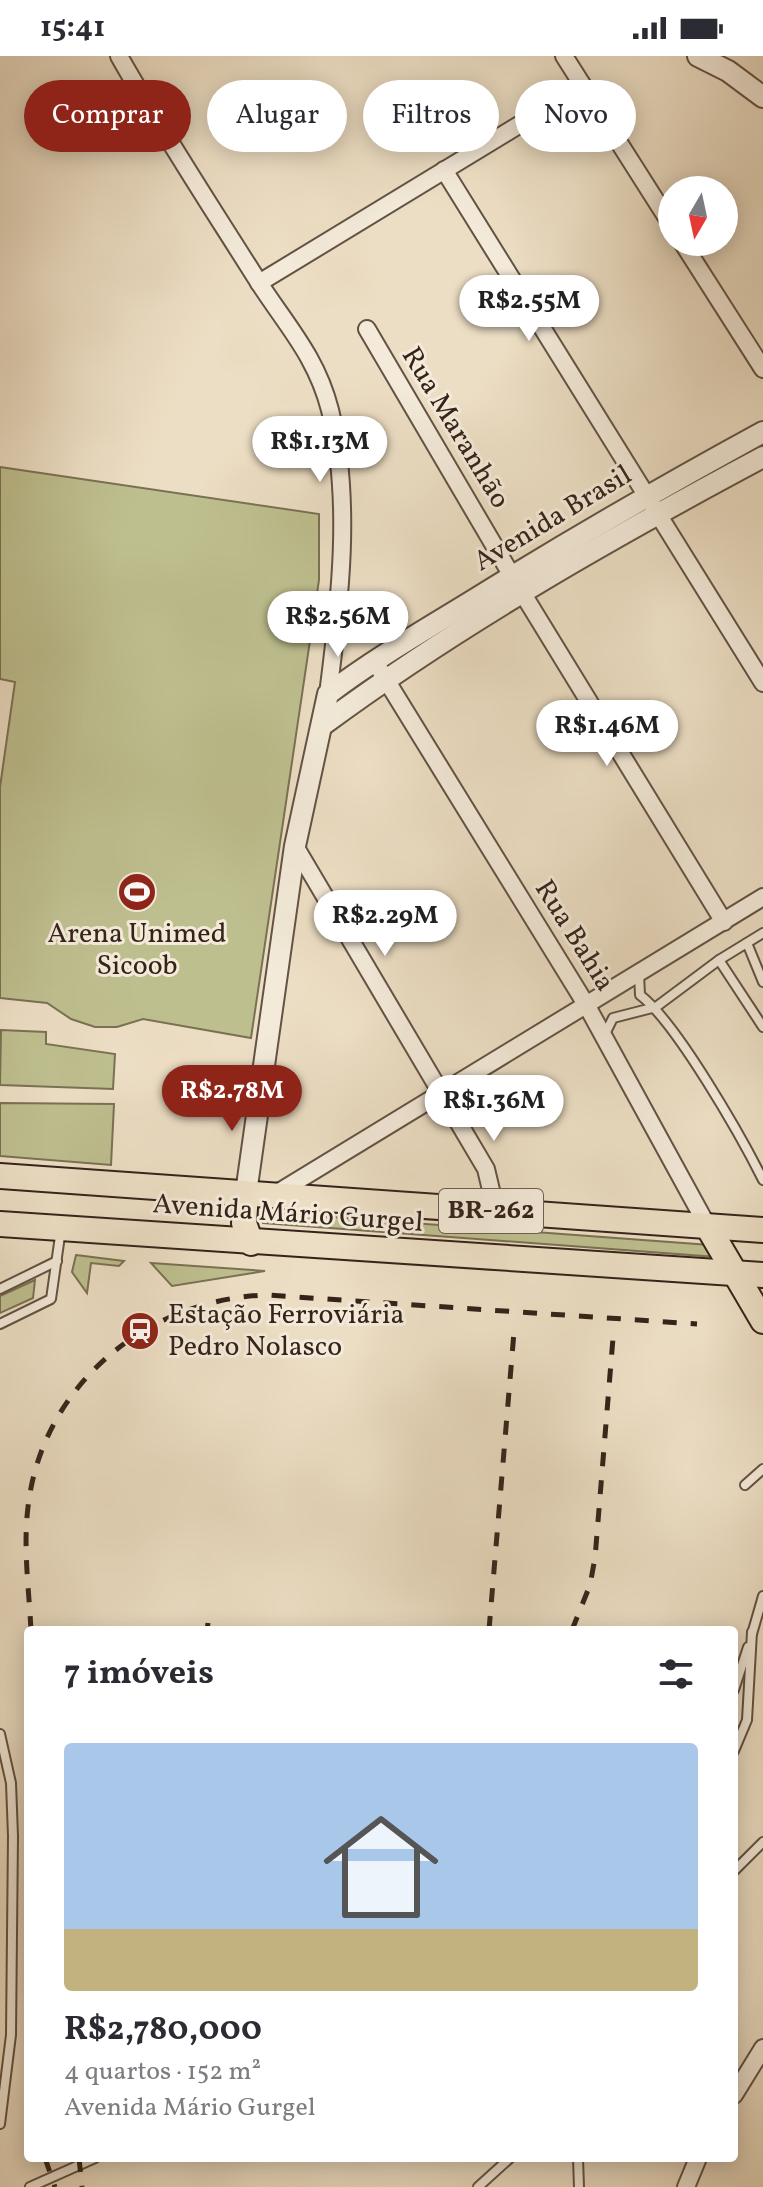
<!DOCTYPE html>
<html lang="pt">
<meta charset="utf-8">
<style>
:root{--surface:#fff;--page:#f7f7f7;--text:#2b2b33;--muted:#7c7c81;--accent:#8f2418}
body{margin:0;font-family:Vollkorn,serif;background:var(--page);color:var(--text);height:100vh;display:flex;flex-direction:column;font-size:30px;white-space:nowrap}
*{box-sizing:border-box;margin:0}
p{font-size:26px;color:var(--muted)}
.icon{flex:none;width:44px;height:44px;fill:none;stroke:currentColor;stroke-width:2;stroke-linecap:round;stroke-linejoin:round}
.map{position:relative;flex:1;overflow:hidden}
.details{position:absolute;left:24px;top:1570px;width:714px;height:536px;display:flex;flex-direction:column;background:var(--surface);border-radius:8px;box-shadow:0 4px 20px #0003}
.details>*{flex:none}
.guide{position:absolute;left:24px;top:24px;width:716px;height:72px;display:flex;gap:16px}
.needle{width:52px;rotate:189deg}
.tools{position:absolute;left:658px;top:120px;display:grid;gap:16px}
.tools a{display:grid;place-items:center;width:80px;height:80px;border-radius:50%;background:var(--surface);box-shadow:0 4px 20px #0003;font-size:40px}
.price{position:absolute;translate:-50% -68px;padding:0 18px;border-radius:28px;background:#fff;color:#222;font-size:26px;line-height:52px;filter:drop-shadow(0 2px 4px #0008)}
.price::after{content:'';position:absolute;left:50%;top:48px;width:24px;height:18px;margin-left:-12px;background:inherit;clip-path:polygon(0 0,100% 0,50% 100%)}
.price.current{background:var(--accent);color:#fff}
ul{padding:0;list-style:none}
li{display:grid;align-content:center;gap:16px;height:424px;padding:0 40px}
li span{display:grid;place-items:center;height:248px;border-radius:8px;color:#555}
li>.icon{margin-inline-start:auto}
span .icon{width:144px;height:144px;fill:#fffc;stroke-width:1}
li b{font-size:34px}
h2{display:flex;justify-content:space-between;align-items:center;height:96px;padding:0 40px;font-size:34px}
.pill{padding:0 28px;border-radius:36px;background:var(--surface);box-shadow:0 4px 20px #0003;font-size:28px;line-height:72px}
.pill.current{background:var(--accent);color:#fff}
.status{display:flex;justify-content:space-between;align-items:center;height:56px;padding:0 40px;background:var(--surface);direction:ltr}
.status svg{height:22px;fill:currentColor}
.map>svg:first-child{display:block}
.green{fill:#bebf8f;stroke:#7a7154;stroke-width:2}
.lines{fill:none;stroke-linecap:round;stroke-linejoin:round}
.service-casing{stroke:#635244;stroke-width:12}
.minor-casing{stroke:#635244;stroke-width:20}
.tertiary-casing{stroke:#635244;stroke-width:24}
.primary-casing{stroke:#35231a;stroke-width:28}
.service{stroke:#f3ead9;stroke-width:8}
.minor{stroke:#f3ead9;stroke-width:16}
.tertiary{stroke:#f3ead9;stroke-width:20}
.primary{stroke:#ecdec4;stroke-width:24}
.rail{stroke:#35231a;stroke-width:5;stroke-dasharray:14 14;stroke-linecap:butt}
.labels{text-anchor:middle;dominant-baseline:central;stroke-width:6;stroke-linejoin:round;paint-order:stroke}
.shield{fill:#f3ead9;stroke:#6e5f53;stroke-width:2}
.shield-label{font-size:26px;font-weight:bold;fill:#35231a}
.street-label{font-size:28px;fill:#35231a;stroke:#f3ead9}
.poi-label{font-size:28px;fill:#35231a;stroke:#f3ead9}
</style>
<div class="status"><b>15:41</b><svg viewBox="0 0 49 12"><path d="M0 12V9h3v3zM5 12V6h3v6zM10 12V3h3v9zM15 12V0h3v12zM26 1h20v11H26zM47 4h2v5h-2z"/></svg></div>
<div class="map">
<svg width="763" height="2131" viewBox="0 0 763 2131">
<rect width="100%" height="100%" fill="#ecdec4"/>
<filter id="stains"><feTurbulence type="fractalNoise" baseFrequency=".0025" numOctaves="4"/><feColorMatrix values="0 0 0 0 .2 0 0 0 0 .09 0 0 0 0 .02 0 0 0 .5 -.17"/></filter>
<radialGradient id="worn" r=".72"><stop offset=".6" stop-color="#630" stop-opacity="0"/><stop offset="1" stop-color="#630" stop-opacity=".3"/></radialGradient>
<g class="green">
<path d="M 0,411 L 319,458 L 319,524 L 251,982 L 143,963 L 117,971 L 95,971 L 71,963 L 47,947 L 0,942 L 0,731 L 15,626 L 0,623 Z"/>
<path d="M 1,974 L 46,976 L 46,988 L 115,998 L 113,1033 L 0,1029 Z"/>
<path d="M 0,1047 L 114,1048 L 111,1109 L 0,1100 Z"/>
<path d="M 264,1156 L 710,1189 L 717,1201 L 263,1167 L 258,1161 Z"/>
<path d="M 76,1199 L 124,1205 L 119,1210 L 91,1207 L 87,1237 L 72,1216 Z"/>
<path d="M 151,1207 L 265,1215 L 172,1230 Z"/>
<path d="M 35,1224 L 33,1242 L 0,1257 L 0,1240 Z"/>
</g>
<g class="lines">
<g class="service-casing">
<g id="service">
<path d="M 747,887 L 763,926"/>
<path d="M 719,904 L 763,971"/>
<path d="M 639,918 L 640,939 C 676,966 741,1080 763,1124"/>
<path d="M 604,980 L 613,962 L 656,951 L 719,904 L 763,877"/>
<path d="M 0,1233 L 57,1205"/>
<path d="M 0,1268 L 51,1243 L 61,1173"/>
<path d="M 745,1429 L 763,1413"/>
<path d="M 752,1578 L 763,1540"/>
<path d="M 734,1634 L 748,1591"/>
<path d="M 0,1678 L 11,1727 L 13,1780 L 11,1979 L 0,2068"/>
<path d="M 734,1695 L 747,1664 L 752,1576"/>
<path d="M 734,1815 L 763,1786"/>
<path d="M 578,2102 L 579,2131"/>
<path d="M 30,2131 L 95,2102"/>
<path d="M 478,2131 L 510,2102"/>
</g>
</g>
<g class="minor-casing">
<g id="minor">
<path d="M 119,0 C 162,76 210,149 256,222 C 285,268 316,299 330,354 C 352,444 340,546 328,638"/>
<path d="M 564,0 L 672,170"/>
<path d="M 444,114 L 763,627"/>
<path d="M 682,186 L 763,313"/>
<path d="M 259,227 L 583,30"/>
<path d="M 367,273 L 512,520 L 724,866"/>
<path d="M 380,614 L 587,950 L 708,1171"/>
<path d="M 295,790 L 486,1113 L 496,1155"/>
<path d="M 274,1139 L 763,841"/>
<path d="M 734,2039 L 763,1992"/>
<path d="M 686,2131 L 698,2102"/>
</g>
</g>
<g class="tertiary-casing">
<g id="tertiary">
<path d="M 698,0 L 728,15 L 763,41"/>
<path d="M 324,668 C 461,567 613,481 763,401"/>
<path d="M 246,1137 L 295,790 L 328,638 C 374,603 423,575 472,545 C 567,486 664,430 763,376"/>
</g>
</g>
<g class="primary-casing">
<g id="primary">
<path d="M 0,1120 L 763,1174"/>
<path d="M 246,1137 L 244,1167 L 251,1187"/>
<path d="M 0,1168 L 763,1219"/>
<path d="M 708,1171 L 763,1265"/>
</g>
</g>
<use href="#service" class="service"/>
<use href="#minor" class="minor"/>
<use href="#tertiary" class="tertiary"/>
<use href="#primary" class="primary"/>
<g class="rail">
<path d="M 31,1574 C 29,1534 23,1492 28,1451 C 42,1329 147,1243 267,1239 L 697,1268"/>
<path d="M 207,1574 L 208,1567"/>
<path d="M 489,1574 L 514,1276"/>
<path d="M 572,1574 L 590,1529 L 595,1502 L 613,1282"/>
<path d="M 45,2102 L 55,2131"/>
<path d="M 79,2102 L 82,2131"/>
</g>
</g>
<defs>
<g id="stadium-disc" transform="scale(2)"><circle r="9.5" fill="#8f2418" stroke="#f3ead9"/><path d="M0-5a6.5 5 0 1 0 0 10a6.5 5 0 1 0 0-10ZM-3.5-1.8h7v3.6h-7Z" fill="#fff"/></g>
<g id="station-disc" transform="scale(2)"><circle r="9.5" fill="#8f2418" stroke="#f3ead9"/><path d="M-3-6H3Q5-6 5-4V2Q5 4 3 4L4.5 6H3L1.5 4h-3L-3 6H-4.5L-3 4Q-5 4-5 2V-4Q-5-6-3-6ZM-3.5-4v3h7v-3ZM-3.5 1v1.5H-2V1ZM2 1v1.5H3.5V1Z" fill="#fff"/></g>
</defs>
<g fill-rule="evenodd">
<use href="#stadium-disc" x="137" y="836"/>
<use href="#station-disc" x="140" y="1275"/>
</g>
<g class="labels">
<rect class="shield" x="439" y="1133" width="104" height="44" rx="6"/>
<g class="shield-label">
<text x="491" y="1155">BR-262</text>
</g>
<g class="street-label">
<text transform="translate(455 372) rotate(59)">Rua Maranhão</text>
<text transform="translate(553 463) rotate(-31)">Avenida Brasil</text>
<text transform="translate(574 880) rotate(58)">Rua Bahia</text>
<text transform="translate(288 1158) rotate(4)">Avenida Mário Gurgel</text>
</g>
<g class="poi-label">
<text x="137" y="878">Arena Unimed<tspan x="137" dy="32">Sicoob</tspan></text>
<text x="168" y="1259" text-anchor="start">Estação Ferroviária<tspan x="168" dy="32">Pedro Nolasco</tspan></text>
</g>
</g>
<rect width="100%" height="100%" filter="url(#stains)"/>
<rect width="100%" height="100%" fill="url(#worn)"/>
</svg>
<div class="tools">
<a><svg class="needle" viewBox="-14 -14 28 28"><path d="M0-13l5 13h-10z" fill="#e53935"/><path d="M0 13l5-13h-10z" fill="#7c7c81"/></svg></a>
</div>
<b class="price" style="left:529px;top:287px">R$2.55M</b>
<b class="price" style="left:320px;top:428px">R$1.13M</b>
<b class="price" style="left:338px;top:603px">R$2.56M</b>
<b class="price" style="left:607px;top:712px">R$1.46M</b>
<b class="price" style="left:385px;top:902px">R$2.29M</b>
<b class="price current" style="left:232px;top:1077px">R$2.78M</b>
<b class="price" style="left:494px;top:1087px">R$1.36M</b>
<div class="guide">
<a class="pill current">Comprar</a>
<a class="pill">Alugar</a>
<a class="pill">Filtros</a>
<a class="pill">Novo</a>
</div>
<section class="details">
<h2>7 imóveis<svg class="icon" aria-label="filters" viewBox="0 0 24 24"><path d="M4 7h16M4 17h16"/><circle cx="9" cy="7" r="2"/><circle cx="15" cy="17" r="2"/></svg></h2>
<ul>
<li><span style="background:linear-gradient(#a9c7e8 75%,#c2b280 0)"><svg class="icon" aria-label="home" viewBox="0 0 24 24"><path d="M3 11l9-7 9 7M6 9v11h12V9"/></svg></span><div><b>R$2,780,000</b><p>4 quartos · 152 m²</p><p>Avenida Mário Gurgel</p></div></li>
</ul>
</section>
</div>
